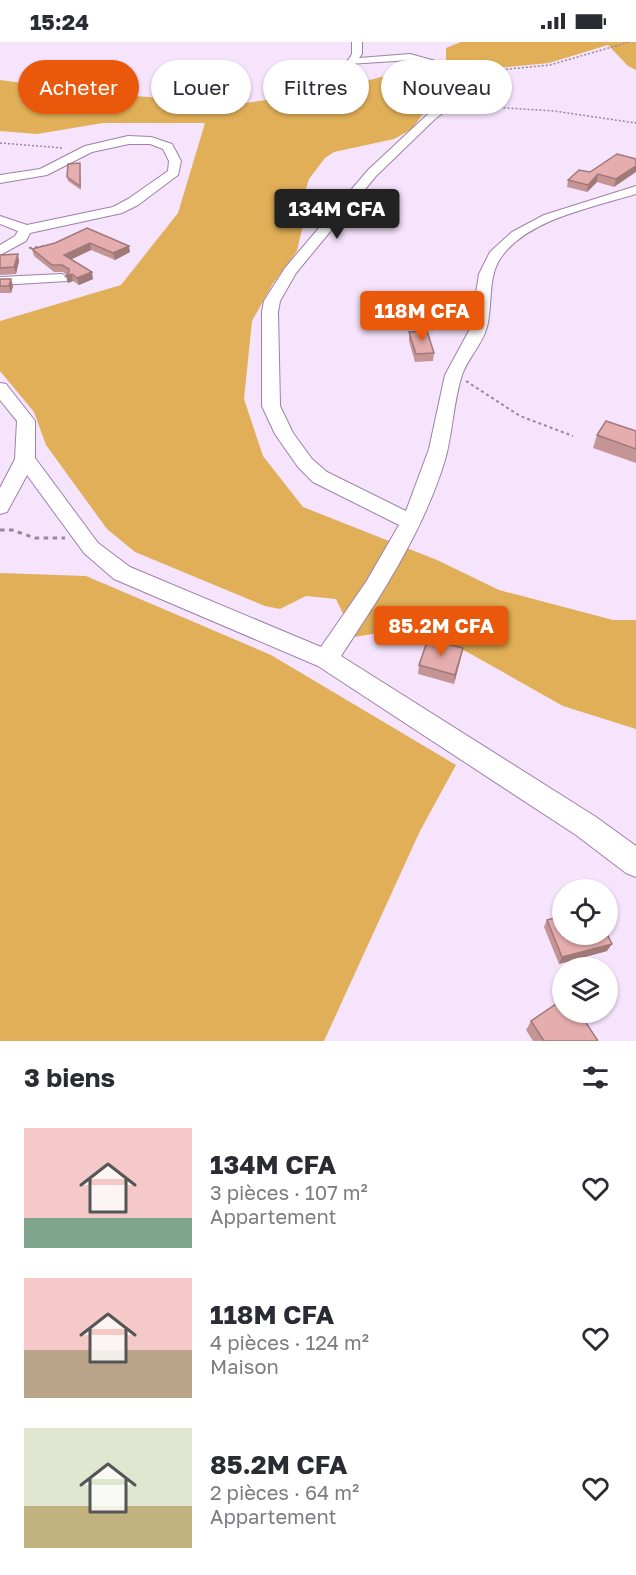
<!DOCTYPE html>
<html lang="fr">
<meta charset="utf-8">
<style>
:root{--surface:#fff;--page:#f2f2f3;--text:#2b2b33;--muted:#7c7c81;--accent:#ea580c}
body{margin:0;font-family:"Golos Text",sans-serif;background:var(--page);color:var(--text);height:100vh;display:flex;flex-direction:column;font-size:22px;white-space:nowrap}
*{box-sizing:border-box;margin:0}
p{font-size:20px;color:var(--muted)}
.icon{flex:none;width:33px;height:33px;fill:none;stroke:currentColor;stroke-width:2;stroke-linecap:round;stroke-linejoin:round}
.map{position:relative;height:999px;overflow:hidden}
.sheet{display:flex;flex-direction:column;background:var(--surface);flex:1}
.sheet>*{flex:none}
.top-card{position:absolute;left:18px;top:18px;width:600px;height:54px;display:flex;gap:12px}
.controls{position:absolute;left:552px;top:837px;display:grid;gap:12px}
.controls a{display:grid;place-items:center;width:66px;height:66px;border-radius:50%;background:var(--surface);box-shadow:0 2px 4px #0004;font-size:30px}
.price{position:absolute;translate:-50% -51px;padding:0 14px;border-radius:6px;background:var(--accent);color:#fff;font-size:20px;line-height:39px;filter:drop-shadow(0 2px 3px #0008)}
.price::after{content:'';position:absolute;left:50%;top:36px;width:18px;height:14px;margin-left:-9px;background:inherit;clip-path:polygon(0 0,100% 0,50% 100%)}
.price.active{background:#222;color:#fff}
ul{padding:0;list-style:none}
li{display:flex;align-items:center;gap:18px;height:150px;padding:0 24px}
li span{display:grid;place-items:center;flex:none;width:168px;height:120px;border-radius:0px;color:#555}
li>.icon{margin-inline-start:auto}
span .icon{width:72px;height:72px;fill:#fffc;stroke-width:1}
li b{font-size:26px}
h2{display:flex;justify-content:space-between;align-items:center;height:72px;padding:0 24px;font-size:26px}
.pill{padding:0 21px;border-radius:27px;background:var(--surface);box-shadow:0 2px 4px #0004;font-size:21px;line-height:54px}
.pill.active{background:var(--accent);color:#fff}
.status{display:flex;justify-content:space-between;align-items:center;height:42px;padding:0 30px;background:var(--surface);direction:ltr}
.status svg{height:16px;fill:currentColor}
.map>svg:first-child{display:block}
.green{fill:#e1af58}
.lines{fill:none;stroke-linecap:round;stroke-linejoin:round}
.minor-casing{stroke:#9f81a7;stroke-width:2}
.path-far2{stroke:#97889c;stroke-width:1.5;stroke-dasharray:2 2;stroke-linecap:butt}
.path-far1{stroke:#97889c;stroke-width:2;stroke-dasharray:3 3;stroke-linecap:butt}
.path{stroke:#97889c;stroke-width:3;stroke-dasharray:4.5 4.5;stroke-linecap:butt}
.minor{fill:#fff;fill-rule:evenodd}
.wall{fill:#c59595}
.shaded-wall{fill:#a07979}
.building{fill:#e5adad;stroke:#a07979;stroke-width:1.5}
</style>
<div class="status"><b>15:24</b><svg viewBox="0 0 49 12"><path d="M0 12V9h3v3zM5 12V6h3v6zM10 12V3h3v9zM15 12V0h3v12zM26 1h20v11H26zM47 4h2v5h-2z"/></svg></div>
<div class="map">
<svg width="636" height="999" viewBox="0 0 636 999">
<rect width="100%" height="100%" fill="#f6e3fc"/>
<g class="green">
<path d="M 461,0 L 636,0 L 636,28 L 628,24 L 608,3 L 549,21 L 467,29 L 453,25 L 446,18 L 446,6 Z"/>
<path d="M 414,25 C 430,25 453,28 462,43 L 460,51 L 442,57 L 422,73 L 412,87 L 394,97 L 334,110 L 325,116 L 309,137 L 301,162 L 305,174 L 297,209 L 272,243 L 252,279 L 244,357 L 263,414 L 303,465 L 437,518 L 499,548 L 613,578 L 636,578 L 636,687 L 563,664 L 462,607 L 420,589 L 404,587 L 354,595 L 336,557 L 306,554 L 280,567 L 265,564 L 135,510 L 107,487 L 46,403 L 34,370 L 0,329 L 0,279 L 121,243 L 178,171 L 205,81 L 103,81 L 37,92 L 0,89 L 0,38 L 102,52 L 245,61 L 302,53 L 374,37 Z"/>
<path d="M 0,531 L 86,534 L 271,613 L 456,723 L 420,789 L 324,999 L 0,999 Z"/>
</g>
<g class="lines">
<g class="minor-casing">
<g id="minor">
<path d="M 352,0 L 362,0 L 362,12 L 359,16 L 410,12 L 468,28 L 474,37 L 469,51 L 435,77 L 376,134 L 296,231 L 280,259 L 278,270 L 280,364 L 293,391 L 312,417 L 327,430 L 406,469 L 429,407 L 445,333 L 471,285 L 479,232 L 490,210 L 512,190 L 544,173 L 636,144 L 636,152 C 594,165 529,177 502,214 C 487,234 493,262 487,285 C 482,303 468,316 462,333 C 453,361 453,390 445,418 C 423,490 382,552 341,614 L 596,775 L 636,804 L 636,835 L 626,831 L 576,793 L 318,624 L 114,537 L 84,511 L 27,433 L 7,470 L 0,472 L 0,446 L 15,417 L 17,379 L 0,358 L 0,341 L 6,342 L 35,379 L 35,416 L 98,501 L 130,525 L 321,605 L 366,540 L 399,483 L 313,440 L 298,425 L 275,392 L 262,364 L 262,270 L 264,259 L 285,226 L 368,128 L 427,73 L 460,48 L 464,37 L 460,32 L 410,18 L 349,22 L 347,20 L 352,12 Z"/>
<path d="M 128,94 L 151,95 L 172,102 L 181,119 L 178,133 L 138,163 L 122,171 L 30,191 L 26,199 L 0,213 L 0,203 L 15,194 L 18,189 L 0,182 L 0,174 L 27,183 L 113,165 L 128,157 L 168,129 L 169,119 L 163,107 L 150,102 L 129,102 L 92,110 L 47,133 L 0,141 L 0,133 L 40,127 L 85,104 Z"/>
<path d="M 62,232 L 69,236 L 67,239 L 0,243 L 0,235 Z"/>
</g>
</g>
<g class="path-far2">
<path d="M 478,30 L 550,23 L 629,0"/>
<path d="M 478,45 L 492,65 L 554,69 L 636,81"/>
<path d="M 0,101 L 63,106"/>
</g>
<g class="path-far1">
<path d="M 29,206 L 47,204"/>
<path d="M 466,339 L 520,374 L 573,394"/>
</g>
<path class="path" d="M 0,488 L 12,488 L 35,496 L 65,496"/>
<use href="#minor" class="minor"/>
</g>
<g class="wall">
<path d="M 636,117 L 614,145 L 597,140 L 587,150 L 567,145 L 568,138 L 590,130 Z"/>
<path d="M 80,121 L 80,125 L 81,148 L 68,139 L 67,135 Z"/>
<path d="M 87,186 L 130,210 L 115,218 L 91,208 L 71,217 L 93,237 L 79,243 L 73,239 L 68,241 L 66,234 L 67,233 L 63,230 L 54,230 L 34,214 L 32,207 L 55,201 Z"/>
<path d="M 0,213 L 19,219 L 16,232 L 0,233 Z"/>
<path d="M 0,237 L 11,237 L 13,244 L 11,251 L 0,251 Z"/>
<path d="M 409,290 L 434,311 L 433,319 L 415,320 L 409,299 Z"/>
<path d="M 636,389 L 636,421 L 593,406 L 597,393 Z"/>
<path d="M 461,615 L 454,642 L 418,632 L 419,623 Z"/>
<path d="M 547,878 L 607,909 L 559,922 L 544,885 Z"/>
<path d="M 531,979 L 598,999 L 533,999 L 526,988 Z"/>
</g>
<g class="shaded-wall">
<path d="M 636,124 L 636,130 L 614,145 L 616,137 Z"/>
<path d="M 598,132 L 597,140 L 587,150 L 588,143 Z"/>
<path d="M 90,201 L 91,208 L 66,220 L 64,213 Z"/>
<path d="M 129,204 L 130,210 L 115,218 L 113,211 Z"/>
<path d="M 18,212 L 19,219 L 16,232 L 14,225 Z"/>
<path d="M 92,230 L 93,237 L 79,243 L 77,236 Z"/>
<path d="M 72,232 L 73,239 L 68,241 L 66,234 Z"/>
<path d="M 11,237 L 13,244 L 11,251 L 9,244 Z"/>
<path d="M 463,606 L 461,615 L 454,642 L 455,633 Z"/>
<path d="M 612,902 L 607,909 L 559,922 L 562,915 Z"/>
</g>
<g class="building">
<path d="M 617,112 L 636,117 L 636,124 L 616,137 L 598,132 L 588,143 L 568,138 L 579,128 L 590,130 Z"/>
<path d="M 80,121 L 80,144 L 67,135 L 68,122 Z"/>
<path d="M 87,186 L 129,204 L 113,211 L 90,201 L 64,213 L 92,230 L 77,236 L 72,232 L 66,234 L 69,230 L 69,227 L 62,223 L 52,223 L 32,207 L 55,201 Z"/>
<path d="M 18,212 L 14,225 L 0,226 L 0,213 Z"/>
<path d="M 0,237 L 11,237 L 9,244 L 0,244 Z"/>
<path d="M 427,289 L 434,311 L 416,312 L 409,290 Z"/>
<path d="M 606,379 L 636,389 L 636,407 L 597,393 Z"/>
<path d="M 428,597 L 463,606 L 455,633 L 419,623 Z"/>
<path d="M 562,874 L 562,892 L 607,892 L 612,902 L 562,915 L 547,878 Z"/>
<path d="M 562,958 L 562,970 L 579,970 L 598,999 L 544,999 L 531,979 Z"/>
</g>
</svg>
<div class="controls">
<a><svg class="icon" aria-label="locate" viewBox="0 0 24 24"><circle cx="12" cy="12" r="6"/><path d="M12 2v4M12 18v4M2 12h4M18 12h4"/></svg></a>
<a><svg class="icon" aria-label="layers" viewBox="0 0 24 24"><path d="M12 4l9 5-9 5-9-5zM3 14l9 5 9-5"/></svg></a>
</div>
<b class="price active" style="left:337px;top:198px">134M CFA</b>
<b class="price" style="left:422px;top:300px">118M CFA</b>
<b class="price" style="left:441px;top:615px">85.2M CFA</b>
<div class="top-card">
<a class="pill active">Acheter</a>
<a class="pill">Louer</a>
<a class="pill">Filtres</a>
<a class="pill">Nouveau</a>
</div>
</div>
<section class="sheet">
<h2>3 biens<svg class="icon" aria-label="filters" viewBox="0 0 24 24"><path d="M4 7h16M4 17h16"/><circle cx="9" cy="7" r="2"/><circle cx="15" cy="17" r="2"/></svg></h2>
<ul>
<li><span style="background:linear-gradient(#f6c9c9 75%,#7fa58c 0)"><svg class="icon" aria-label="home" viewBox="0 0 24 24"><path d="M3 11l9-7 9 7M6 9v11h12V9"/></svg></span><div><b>134M CFA</b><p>3 pièces · 107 m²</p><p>Appartement</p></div><svg class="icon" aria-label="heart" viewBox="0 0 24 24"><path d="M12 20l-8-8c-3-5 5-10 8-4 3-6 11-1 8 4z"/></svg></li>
<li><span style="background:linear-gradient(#f6c9c9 60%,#b9a48a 0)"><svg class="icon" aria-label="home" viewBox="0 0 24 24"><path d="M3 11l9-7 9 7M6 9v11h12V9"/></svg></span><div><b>118M CFA</b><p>4 pièces · 124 m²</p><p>Maison</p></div><svg class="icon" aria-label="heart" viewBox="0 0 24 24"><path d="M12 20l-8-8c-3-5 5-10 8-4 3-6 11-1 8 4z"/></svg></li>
<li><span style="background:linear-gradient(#dfe7d0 65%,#c2b280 0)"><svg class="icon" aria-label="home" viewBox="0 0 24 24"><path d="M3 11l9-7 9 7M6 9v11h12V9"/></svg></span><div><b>85.2M CFA</b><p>2 pièces · 64 m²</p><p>Appartement</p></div><svg class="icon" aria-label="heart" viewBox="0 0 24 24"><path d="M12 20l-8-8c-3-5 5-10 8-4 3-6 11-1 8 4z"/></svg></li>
</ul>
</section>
